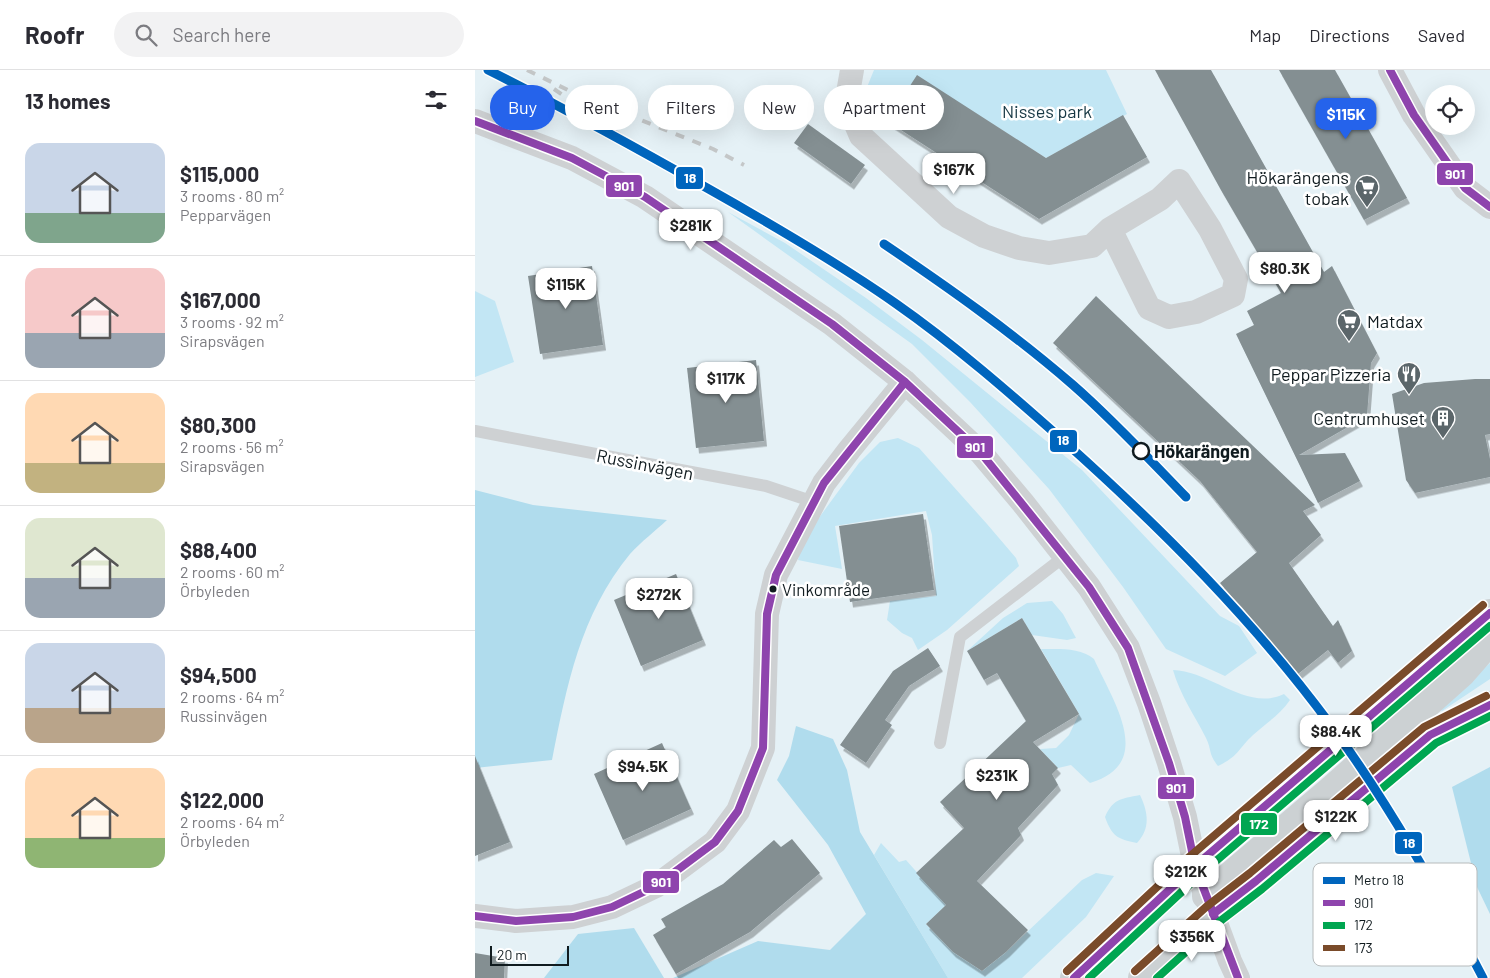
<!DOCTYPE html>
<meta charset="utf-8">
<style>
:root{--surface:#fff;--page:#f2f2f3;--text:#2b2b33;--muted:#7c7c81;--line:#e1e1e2;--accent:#2563eb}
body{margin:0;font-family:Barlow,sans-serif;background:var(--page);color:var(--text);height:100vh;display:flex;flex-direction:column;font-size:19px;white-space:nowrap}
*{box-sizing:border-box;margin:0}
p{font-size:16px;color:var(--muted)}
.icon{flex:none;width:28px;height:28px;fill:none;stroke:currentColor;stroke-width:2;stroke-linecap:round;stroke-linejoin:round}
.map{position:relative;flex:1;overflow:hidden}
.details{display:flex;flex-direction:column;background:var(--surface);width:475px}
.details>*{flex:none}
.hud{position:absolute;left:15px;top:15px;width:475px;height:45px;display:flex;gap:10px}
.buttons{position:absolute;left:950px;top:15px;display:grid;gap:10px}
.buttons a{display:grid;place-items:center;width:50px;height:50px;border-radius:50%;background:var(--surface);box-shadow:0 5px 20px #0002;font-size:25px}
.scale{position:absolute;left:15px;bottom:12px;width:79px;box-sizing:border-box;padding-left:5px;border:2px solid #101b1f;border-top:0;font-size:14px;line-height:18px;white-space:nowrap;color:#101b1f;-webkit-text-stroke:4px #fff;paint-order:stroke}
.price{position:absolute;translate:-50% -42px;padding:0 11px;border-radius:10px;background:#fff;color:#222;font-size:16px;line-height:32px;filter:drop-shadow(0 1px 2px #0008)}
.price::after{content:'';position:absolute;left:50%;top:30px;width:15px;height:11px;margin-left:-8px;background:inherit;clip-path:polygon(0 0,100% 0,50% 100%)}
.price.on{background:var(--accent);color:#fff}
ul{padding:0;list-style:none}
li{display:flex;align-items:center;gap:15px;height:125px;padding:0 25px}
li+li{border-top:1px solid var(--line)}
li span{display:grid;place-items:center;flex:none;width:140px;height:100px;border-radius:15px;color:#555}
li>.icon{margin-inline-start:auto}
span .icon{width:60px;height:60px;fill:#fffc;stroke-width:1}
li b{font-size:21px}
h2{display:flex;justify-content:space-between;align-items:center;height:60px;padding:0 25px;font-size:21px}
.chip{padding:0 18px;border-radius:22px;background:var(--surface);box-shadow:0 5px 20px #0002;font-size:18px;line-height:45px}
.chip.on{background:var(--accent);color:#fff}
header{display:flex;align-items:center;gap:30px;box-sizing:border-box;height:70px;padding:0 25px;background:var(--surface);border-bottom:1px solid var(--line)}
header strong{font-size:24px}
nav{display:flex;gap:28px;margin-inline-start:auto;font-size:18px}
.search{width:350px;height:45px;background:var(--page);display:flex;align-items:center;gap:12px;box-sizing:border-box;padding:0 18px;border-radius:28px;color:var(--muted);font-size:19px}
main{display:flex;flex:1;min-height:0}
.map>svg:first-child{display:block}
.green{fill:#c2e6f4}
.forest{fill:#b0dced}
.building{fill:#848f92;filter:url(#shadow)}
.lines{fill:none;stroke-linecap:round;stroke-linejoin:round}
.lane{stroke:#ced1d3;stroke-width:12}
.street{stroke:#ced1d3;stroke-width:24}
.secondary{stroke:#ccd1d3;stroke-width:28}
.rail{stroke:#c4c7c8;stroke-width:4;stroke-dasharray:9 9;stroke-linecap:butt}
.bus-1-casing{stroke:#fff;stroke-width:11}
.bus-2-casing{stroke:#fff;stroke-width:11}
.bus-3-casing{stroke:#fff;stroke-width:11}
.bus-1{stroke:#8e44ad;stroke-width:8}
.bus-2{stroke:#00a651;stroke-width:8}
.bus-3{stroke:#7a4b2a;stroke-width:8}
.metro-1-casing{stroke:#fff;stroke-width:12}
.metro-1{stroke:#0065bd;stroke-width:9}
.stop-dot{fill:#fff;stroke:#101b1f;stroke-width:2.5}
.bus-dot{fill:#101b1f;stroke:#fff;stroke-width:2}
.labels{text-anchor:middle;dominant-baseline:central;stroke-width:5;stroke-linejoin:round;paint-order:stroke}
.bus-label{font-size:17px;fill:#101b1f;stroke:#fff;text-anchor:start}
.park-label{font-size:18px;fill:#173844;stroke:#fff}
.poi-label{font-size:18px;fill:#101b1f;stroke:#fff;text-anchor:end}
.stop-label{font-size:18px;font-weight:bold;fill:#101b1f;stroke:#fff;text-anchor:start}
.street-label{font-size:18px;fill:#101b1f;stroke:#fff}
.key{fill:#fff;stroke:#b7bbbc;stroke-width:1}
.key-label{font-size:14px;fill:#101b1f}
.line-badge{stroke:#fff;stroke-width:2}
.badge-label{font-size:14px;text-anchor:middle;font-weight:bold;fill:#fff}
</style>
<header>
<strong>Roofr</strong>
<div class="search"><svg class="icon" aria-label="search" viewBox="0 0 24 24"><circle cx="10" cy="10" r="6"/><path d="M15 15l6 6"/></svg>Search here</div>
<nav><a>Map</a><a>Directions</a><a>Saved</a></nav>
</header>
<main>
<section class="details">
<h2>13 homes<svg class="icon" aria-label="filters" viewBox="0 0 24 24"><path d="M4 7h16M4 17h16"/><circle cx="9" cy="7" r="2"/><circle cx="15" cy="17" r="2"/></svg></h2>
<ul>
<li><span style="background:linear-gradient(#c9d6e8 70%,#7fa58c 0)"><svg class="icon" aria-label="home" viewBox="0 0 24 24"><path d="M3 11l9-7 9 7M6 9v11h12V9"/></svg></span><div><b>$115,000</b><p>3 rooms · 80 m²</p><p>Pepparvägen</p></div></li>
<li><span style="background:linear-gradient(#f6c9c9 65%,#9aa5b1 0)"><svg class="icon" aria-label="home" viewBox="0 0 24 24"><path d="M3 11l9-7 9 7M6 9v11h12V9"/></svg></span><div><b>$167,000</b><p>3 rooms · 92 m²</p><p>Sirapsvägen</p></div></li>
<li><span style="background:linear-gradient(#ffd9b3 70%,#c2b280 0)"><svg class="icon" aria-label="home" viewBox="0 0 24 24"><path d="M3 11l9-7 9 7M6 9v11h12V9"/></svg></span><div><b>$80,300</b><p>2 rooms · 56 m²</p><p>Sirapsvägen</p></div></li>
<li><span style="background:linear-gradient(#dfe7d0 60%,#9aa5b1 0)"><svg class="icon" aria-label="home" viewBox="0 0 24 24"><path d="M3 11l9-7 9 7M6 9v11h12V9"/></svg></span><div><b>$88,400</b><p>2 rooms · 60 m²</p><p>Örbyleden</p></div></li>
<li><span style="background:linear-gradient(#c9d6e8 65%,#b9a48a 0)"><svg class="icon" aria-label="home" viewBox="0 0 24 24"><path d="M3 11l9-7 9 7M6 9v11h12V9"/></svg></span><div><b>$94,500</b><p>2 rooms · 64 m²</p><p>Russinvägen</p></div></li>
<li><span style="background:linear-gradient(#ffd9b3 70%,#8fb573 0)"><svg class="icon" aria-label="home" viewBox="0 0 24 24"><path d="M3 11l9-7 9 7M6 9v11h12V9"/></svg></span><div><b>$122,000</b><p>2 rooms · 64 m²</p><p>Örbyleden</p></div></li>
</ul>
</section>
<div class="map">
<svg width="1015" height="908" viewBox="0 0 1015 908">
<defs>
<filter id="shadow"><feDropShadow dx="3" dy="5.5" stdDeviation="0" flood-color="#0004"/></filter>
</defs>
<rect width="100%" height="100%" fill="#e5f1f6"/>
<g class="green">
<path d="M 399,0 L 631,0 L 652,44 L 571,88 L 442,6 L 412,51 L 393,33 L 390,22 Z"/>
<path d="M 253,142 L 310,173 L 391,228 L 447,270 L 607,400 L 745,546 L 764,556 L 782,583 L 750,606 L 691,579 L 648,517 L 574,419 L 495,332 L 437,274 Z"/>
<path d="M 0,221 L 20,231 L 39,292 L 0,307 Z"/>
<path d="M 423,368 L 444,378 L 512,454 L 541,488 L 544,496 L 472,560 L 443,580 L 437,568 L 427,563 L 412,550 L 415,531 L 461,526 L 457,465 L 451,441 L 360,456 L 367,499 L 323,490 L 327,471 L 384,393 L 405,372 Z"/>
<path d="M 577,531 L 588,544 L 601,568 L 592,570 L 557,565 L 547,548 L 492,581 L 528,548 L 552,533 Z"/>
<path d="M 566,579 C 583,579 605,577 619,589 C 637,630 682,693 615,713 L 596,695 L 583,698 L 565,679 L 581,678 L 594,665 L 604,644 Z"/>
<path d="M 1015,593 L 1015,609 L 967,641 L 964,638 Z"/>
<path d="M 698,600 C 736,601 772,642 809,624 L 815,630 C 805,645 791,653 778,665 C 763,679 764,686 743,696 C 733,684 737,680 731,668 C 720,646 705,625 698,600 Z"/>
<path d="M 665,725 C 673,742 676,758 662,773 C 642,769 637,766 630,747 C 638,729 645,729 665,725 Z"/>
<path d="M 406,773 L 424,792 L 431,790 L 471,835 L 451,854 L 478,882 L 507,901 L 531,882 L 607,810 L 621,803 L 639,806 L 611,847 L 547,908 L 473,908 L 399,785 Z"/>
</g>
<g class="forest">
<path d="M 0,420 L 58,435 L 192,450 C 180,461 166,472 155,484 C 105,545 92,615 77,690 L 0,698 Z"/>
<path d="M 321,656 L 358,669 L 372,700 L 385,762 L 473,908 L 198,908 L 283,871 L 355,880 L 391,844 L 353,775 L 302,710 L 314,686 Z"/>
<path d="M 1015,697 L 1015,844 L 1002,817 L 977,717 Z"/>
<path d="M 159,858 L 189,908 L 69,908 L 103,864 Z"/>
</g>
<g class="building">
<path d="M 680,0 L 736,0 L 849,202 L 857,196 L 902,283 L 896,293 L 892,346 L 824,385 L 870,383 L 885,411 L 843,433 L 761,264 L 779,255 L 772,241 L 806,223 L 746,120 Z"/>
<path d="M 804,0 L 860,0 L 932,128 L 889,150 Z"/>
<path d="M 442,5 L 571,88 L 648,45 L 672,87 L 564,149 L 412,51 Z"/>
<path d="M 333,54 L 390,95 L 376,114 L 319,73 Z"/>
<path d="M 117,196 L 128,275 L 65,284 L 53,206 Z"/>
<path d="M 621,226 L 840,435 L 828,441 L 846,465 L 814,493 L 858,556 L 863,550 L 877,581 L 863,593 L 853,580 L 823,604 L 745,513 L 782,482 L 725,411 L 578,273 Z"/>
<path d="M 281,290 L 289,371 L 221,378 L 212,298 Z"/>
<path d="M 1000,309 L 1015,309 L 1015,364 L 1010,365 L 1015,389 L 1015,407 L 940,423 L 931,410 L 917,324 L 949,313 Z"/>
<path d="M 448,444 L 459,520 L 375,532 L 364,456 Z"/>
<path d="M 201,504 L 228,570 L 166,596 L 139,530 Z"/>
<path d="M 547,548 L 604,644 L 558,672 L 583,698 L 577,704 L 583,715 L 543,758 L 546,765 L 502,811 L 553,860 L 531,882 L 507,901 L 478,882 L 451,854 L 471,835 L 441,803 L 489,758 L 465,732 L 551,651 L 522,603 L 509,610 L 492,581 Z"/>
<path d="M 453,578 L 465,596 L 434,616 L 410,650 L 417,655 L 391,693 L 365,675 L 418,601 Z"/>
<path d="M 187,673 L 216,739 L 148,770 L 119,704 Z"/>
<path d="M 0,686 L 35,772 L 0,786 Z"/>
<path d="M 317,769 L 345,803 L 275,862 L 201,904 L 178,865 L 191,857 L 186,849 L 248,814 L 299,770 L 306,777 Z"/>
<path d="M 0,883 L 30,888 L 29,908 L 0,908 Z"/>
</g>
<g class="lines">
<g class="lane">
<path d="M 0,361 L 291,416 L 339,432"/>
<path d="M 465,673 L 485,567 L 590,486"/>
</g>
<g class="street">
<path d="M 377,0 L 373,23 L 374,38 L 386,66 L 474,147 L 509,166 L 544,178 L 574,183 L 617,176 L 635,159 L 685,129 L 704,111 L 735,159 L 761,209 L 758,225 L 721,242 L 694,247 L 674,238 L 635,159"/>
<path d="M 915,0 L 939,45 L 990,118 L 1015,137"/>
<path d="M 0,51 L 97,88 L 170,127 L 357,254 L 430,312 L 506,383 L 548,433 L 614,517 L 653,578 L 674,633 L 694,693 L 710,747 L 720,796 L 755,891 L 763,908"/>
<path d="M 0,846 L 41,851 L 98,847 L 137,837 L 181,816 L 240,772 L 263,741 L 288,678 L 292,544 L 301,505 L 349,413 L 375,379 L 430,312"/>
</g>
<g class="secondary">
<path d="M 731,826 L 857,719 L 987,603 L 1015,571"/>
<path d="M 599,908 L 720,796 L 1015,543"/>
<path d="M 667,908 L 738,844 L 781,811 L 955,665 L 1015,635"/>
</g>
<g class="rail">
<path d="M 52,0 L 101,24 L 238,79 L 269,95"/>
<path d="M 79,19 L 148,67 L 201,101"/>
</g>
<g class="bus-1-casing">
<g id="bus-1">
<path d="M 915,0 L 939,45 L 990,118 L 1015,137"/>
<path d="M 0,51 L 97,88 L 170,127 L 357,254 L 430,312 L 506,383 L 614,517 L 653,578 L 694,693 L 710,747 L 720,796 L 763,908"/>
<path d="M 738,844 L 781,811 L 955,665 L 1015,635"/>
<path d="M 0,846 L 41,851 L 98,847 L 137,837 L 181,816 L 240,772 L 263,741 L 288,678 L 292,544 L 301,505 L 349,413 L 430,312"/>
<path d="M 599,908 L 720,796 L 1015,543"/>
</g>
</g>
<g class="bus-2-casing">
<g id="bus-2">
<path d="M 614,908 L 727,803 L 1015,556"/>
<path d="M 682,908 L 744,852 L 787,819 L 961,673 L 1015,646"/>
</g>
</g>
<g class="bus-3-casing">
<g id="bus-3">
<path d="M 592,901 L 713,788 L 1008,535"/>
<path d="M 660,901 L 731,837 L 775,803 L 949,657 L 1011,626"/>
</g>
</g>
<use href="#bus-1" class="bus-1"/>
<use href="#bus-2" class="bus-2"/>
<use href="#bus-3" class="bus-3"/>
<g class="metro-1-casing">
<g id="metro-1">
<path d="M 13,0 C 87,37 160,77 232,118 C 296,154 360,191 420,233 C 480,275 536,324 591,373 C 687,459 778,550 855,654 C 914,734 962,820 1008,908"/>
<path d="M 409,174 C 474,218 538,263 598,315 C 638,350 674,389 711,427"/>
</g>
</g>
<use href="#metro-1" class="metro-1"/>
</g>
<defs>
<g id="supermarket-pin" transform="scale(1.25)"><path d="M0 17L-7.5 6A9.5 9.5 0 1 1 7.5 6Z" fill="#5b666a" stroke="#fff"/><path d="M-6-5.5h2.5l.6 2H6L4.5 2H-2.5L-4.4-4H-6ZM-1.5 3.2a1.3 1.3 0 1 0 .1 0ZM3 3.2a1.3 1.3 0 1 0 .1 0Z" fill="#fff"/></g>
<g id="restaurant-pin" transform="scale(1.25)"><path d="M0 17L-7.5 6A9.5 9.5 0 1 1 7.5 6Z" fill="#5b666a" stroke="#fff"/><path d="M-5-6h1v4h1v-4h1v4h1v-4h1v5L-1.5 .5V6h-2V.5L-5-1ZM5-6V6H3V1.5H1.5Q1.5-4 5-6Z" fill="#fff"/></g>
<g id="building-pin" transform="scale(1.25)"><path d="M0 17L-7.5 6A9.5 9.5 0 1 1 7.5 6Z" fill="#5b666a" stroke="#fff"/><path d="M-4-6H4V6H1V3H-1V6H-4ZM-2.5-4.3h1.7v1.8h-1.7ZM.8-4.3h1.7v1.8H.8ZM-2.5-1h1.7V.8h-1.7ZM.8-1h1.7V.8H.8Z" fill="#fff"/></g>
</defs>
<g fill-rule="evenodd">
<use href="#supermarket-pin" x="892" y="117"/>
<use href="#supermarket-pin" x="874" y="251"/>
<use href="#restaurant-pin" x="934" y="304"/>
<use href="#building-pin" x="968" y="348"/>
</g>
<circle class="stop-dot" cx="666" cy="381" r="8"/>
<circle class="bus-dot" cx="298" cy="519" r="4.5"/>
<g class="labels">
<g class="bus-label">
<text x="307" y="519">Vinkområde</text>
</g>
<g class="park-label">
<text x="572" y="41">Nisses park</text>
</g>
<g class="poi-label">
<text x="874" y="107">Hökarängens<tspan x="874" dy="21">tobak</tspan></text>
<text x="892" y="251" text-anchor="start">Matdax</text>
<text x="916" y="304">Peppar Pizzeria</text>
<text x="950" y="348">Centrumhuset</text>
</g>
<g class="stop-label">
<text x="679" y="381">Hökarängen</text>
</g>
<g class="street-label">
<text transform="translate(170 394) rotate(11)">Russinvägen</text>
</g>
</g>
<rect x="838" y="793" width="164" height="103" rx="8" class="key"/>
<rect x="848" y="807" width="22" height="7" fill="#0065bd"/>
<rect x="848" y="830" width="22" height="6" fill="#8e44ad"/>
<rect x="848" y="852" width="22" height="7" fill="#00a651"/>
<rect x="848" y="875" width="22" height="6" fill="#7a4b2a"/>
<g class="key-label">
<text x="879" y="815">Metro 18</text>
<text x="879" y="838">901</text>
<text x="879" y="860">172</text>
<text x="879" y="883">173</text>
</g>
<g class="line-badge">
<rect x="961" y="92" width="38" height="24" rx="5" fill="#8e44ad"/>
<rect x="200" y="96" width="29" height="24" rx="5" fill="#0065bd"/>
<rect x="130" y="104" width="38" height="24" rx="5" fill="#8e44ad"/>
<rect x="574" y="359" width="29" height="24" rx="5" fill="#0065bd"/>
<rect x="481" y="365" width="38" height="24" rx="5" fill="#8e44ad"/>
<rect x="682" y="706" width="38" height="24" rx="5" fill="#8e44ad"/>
<rect x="765" y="742" width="38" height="24" rx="5" fill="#00a651"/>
<rect x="919" y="761" width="29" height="24" rx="5" fill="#0065bd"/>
<rect x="167" y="800" width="38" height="24" rx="5" fill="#8e44ad"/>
</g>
<g class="badge-label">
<text x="980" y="109">901</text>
<text x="215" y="113">18</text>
<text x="149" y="121">901</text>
<text x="588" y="375">18</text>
<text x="500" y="382">901</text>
<text x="701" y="723">901</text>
<text x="784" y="759">172</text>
<text x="934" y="778">18</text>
<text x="186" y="817">901</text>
</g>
</svg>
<div class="buttons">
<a><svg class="icon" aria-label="locate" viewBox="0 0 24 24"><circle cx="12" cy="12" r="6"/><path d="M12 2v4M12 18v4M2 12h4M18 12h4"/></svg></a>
</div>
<div class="scale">20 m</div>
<b class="price on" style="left:871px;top:70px">$115K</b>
<b class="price" style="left:479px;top:125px">$167K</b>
<b class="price" style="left:216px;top:181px">$281K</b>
<b class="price" style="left:810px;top:224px">$80.3K</b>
<b class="price" style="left:91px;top:240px">$115K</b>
<b class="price" style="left:251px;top:334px">$117K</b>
<b class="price" style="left:184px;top:550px">$272K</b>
<b class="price" style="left:861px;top:687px">$88.4K</b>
<b class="price" style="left:168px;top:722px">$94.5K</b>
<b class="price" style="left:522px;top:731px">$231K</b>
<b class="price" style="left:861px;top:772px">$122K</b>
<b class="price" style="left:711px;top:827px">$212K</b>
<b class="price" style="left:717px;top:892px">$356K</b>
<div class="hud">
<a class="chip on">Buy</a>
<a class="chip">Rent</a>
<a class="chip">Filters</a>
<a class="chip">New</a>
<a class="chip">Apartment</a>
</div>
</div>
</main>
